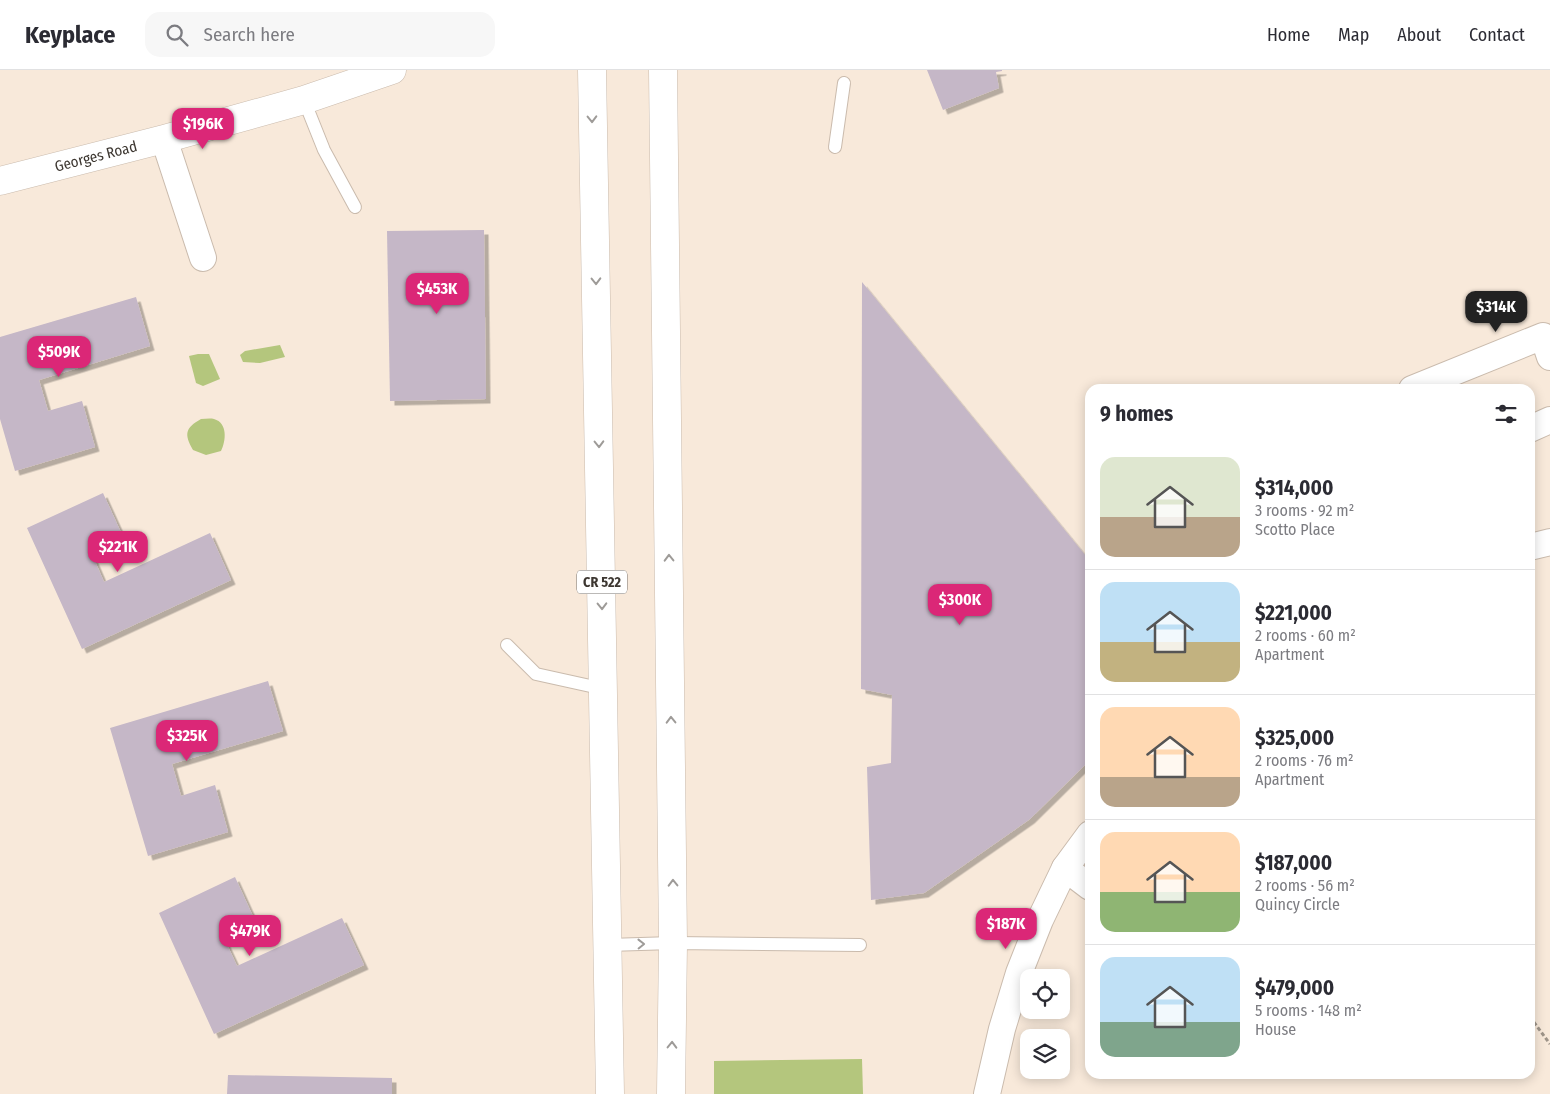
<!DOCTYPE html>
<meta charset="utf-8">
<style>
:root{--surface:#fff;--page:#f7f7f7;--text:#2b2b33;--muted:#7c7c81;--line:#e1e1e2;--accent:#db2777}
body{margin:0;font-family:"Fira Sans Condensed",sans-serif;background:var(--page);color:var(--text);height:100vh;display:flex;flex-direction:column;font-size:19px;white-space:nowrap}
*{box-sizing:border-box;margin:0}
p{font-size:16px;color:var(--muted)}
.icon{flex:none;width:28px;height:28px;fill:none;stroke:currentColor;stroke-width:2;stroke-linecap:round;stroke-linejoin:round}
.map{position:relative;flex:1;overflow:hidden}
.details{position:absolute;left:1085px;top:314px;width:450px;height:695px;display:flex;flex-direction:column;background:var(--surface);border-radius:15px;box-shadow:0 2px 12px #0003}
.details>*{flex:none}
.tools{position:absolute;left:1020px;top:899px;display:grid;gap:10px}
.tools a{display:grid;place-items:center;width:50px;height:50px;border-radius:10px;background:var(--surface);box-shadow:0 2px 12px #0003;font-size:25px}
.price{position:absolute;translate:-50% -42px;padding:0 11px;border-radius:10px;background:var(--accent);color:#fff;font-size:16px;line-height:32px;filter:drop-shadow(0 1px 2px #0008)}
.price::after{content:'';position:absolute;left:50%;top:30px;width:15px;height:11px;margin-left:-8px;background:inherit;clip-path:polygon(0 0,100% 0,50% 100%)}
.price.on{background:#222;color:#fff}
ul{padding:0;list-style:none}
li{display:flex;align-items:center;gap:15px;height:125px;padding:0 15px}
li+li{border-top:1px solid var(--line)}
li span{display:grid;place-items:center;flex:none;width:140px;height:100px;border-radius:15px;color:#555}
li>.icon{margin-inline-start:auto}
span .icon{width:60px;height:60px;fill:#fffc;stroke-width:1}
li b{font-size:21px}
h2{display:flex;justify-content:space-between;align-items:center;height:60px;padding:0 15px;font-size:21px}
header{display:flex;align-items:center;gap:30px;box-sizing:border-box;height:70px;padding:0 25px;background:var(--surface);border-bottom:1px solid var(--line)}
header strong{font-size:24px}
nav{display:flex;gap:28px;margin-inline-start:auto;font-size:18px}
.search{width:350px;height:45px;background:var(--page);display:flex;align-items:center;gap:12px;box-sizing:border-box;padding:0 18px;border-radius:15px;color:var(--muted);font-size:19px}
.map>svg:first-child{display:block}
.green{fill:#b4c67d}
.building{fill:#c5b7c7;filter:url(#shadow)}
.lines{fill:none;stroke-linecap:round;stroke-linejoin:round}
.lane-casing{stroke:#cabbad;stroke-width:14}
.street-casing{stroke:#cabbad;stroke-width:28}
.secondary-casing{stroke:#cabbad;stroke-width:29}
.primary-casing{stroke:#cabbad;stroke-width:29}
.path{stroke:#9e9489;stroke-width:3;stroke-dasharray:4 2.5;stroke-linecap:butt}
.lane{stroke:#fff;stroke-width:12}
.street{stroke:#fff;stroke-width:26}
.secondary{stroke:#fff;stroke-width:28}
.primary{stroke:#fff;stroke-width:28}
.oneway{stroke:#9e9b98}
.labels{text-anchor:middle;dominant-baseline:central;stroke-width:4;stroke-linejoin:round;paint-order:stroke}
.shield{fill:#fff;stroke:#77736f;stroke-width:1}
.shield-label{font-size:14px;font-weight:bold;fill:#3d3731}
.street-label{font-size:15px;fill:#3d3731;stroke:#fff}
</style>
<header>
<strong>Keyplace</strong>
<div class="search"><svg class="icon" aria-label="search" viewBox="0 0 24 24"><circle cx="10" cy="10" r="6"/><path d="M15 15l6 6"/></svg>Search here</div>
<nav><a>Home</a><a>Map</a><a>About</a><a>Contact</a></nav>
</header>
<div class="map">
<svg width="1550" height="1024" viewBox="0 0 1550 1024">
<defs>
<filter id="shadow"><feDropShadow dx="4.5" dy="4.5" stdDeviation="0" flood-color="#0004"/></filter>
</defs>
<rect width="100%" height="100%" fill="#f8e9da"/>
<g class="green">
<path d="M 280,275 L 285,287 L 260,293 L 243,292 L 240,285 L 245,281 Z"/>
<path d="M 198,284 L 209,284 L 220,309 L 203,316 L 196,313 L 189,286 Z"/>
<path d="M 201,349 C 205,349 210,348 214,349 C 228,353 226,371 221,381 L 206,385 L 193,380 C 184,364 185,358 201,349 Z"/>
<path d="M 862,989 L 863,1024 L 714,1024 L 714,991 Z"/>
</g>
<g class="building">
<path d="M 927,0 L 1002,0 L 1002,1 L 996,2 L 999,18 L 943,40 Z"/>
<path d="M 484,160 L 486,329 L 390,331 L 387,161 Z"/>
<path d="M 862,212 L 1090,491 L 1090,690 L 1030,749 L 924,823 L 871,830 L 867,697 L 891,693 L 892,625 L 861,619 Z"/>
<path d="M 136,227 L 150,276 L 39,310 L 48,341 L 82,331 L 95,377 L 15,401 L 0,349 L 0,267 Z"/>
<path d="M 103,423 L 123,467 L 91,482 L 104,512 L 210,463 L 231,510 L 82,579 L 27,458 Z"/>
<path d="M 268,611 L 283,661 L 172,694 L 181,726 L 215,715 L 228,762 L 148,786 L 110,658 Z"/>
<path d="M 235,807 L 255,851 L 223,866 L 237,896 L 342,848 L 364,895 L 214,964 L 159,843 Z"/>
<path d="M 228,1005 L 392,1008 L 392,1024 L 227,1024 Z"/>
</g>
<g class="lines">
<g class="lane-casing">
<g id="lane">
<path d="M 304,30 L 324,80 L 355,137"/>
<path d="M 835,77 L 844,13"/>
<path d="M 507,575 L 536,604 L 604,619"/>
<path d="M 608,875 L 673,873 L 860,875"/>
</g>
</g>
<g class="street-casing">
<g id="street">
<path d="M 164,69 L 203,188"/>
<path d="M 1412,319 L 1543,266 L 1550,287"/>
<path d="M 1530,359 L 1550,350"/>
<path d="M 1530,477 L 1550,472"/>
<path d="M 1065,798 L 1090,817"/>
<path d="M 987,1024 L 1002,959 L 1019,903 L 1040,850 L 1065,798 L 1090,764"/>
</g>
</g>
<g class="secondary-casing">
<g id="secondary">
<path id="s1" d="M 0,111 L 164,69 L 304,30 L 392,0"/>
</g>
</g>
<g class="primary-casing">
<g id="primary">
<path d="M 592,0 L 610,1024"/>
<path d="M 663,0 L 673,873 L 671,1024"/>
</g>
</g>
<path class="path" d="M 1530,947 L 1550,974"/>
<use href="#lane" class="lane"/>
<use href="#street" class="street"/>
<use href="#secondary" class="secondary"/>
<use href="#primary" class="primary"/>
</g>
<defs><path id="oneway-chevron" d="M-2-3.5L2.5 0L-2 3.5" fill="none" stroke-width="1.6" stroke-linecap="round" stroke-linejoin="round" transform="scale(1.25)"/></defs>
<g class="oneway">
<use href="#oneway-chevron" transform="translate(592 49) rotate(89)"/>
<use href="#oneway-chevron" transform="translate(596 211) rotate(89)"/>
<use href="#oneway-chevron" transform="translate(599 374) rotate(89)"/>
<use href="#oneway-chevron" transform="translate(669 488) rotate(-91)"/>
<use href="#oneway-chevron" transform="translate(602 536) rotate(89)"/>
<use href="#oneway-chevron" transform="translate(671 650) rotate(-91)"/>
<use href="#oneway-chevron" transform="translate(673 813) rotate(-91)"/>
<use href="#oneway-chevron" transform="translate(641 874) rotate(-1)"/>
<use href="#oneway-chevron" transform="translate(672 975) rotate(-89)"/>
</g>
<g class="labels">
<rect class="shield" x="577" y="500.5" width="50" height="23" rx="4"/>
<g class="shield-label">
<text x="602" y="512">CR 522</text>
</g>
<g class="street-label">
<text stroke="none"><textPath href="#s1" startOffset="99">Georges Road</textPath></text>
</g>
</g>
</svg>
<div class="tools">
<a><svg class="icon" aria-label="locate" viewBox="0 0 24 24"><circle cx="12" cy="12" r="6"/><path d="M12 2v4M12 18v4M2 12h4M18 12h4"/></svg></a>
<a><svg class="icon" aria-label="layers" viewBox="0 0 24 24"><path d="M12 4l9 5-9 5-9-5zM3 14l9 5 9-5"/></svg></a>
</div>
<b class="price" style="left:203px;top:80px">$196K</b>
<b class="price" style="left:437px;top:245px">$453K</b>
<b class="price on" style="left:1496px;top:263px">$314K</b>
<b class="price" style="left:59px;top:308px">$509K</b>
<b class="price" style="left:118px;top:503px">$221K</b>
<b class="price" style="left:960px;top:556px">$300K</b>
<b class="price" style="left:187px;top:692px">$325K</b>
<b class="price" style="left:1006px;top:880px">$187K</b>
<b class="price" style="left:250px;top:887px">$479K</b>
<section class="details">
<h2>9 homes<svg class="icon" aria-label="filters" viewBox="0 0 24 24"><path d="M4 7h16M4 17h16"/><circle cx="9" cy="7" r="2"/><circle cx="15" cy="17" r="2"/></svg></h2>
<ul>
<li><span style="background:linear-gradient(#dfe7d0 60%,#b9a48a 0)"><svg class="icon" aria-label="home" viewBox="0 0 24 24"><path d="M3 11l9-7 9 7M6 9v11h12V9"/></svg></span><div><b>$314,000</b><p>3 rooms · 92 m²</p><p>Scotto Place</p></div></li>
<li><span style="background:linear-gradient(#bfe0f5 60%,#c2b280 0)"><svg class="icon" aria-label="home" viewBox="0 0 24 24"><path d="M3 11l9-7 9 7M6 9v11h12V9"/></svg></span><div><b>$221,000</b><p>2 rooms · 60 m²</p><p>Apartment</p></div></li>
<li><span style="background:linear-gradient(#ffd9b3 70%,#b9a48a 0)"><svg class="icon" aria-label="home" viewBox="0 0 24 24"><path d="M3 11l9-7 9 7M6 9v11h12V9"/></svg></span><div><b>$325,000</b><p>2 rooms · 76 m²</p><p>Apartment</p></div></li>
<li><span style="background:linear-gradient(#ffd9b3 60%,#8fb573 0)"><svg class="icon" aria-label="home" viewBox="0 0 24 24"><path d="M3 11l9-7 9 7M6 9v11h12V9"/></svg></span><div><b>$187,000</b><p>2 rooms · 56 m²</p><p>Quincy Circle</p></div></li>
<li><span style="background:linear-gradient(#bfe0f5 65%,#7fa58c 0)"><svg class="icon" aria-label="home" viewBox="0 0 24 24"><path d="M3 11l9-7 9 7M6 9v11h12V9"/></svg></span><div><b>$479,000</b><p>5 rooms · 148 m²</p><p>House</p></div></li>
</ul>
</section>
</div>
